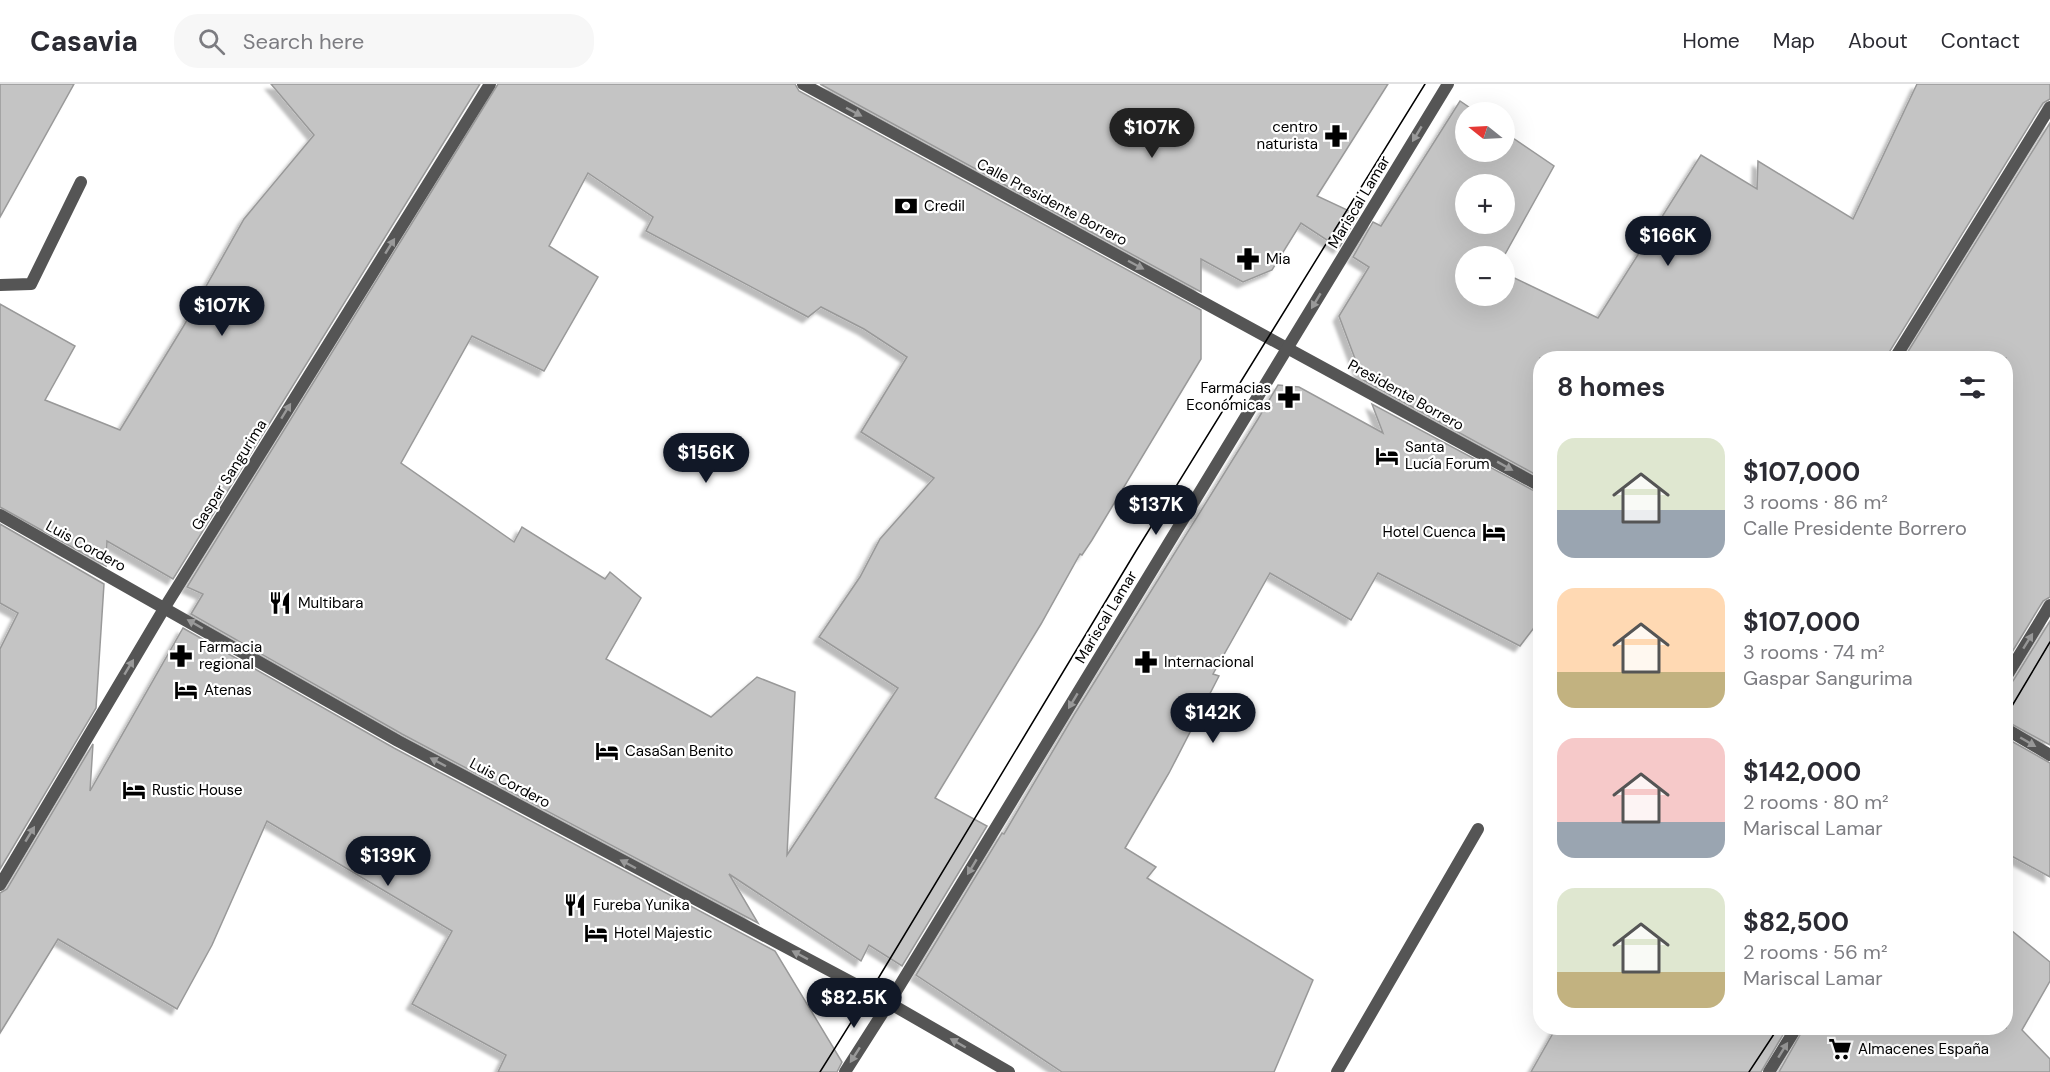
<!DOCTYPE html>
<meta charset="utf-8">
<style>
:root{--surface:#fff;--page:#f7f7f7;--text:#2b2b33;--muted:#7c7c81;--line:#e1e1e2;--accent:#111827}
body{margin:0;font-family:"DM Sans",sans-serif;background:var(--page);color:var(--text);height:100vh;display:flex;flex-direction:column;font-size:22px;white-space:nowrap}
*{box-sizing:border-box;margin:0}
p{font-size:20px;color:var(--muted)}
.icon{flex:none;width:33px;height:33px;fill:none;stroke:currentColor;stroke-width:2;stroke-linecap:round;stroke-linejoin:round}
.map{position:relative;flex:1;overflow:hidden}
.side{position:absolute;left:1533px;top:267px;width:480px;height:684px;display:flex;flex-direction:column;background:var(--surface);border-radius:24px;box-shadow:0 6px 24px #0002}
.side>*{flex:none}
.needle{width:39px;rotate:288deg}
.tools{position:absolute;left:1455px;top:18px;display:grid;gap:12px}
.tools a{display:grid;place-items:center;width:60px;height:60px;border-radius:50%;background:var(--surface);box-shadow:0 6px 24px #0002;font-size:30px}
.price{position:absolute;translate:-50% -51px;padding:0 14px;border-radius:21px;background:var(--accent);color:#fff;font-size:20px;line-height:39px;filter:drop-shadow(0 2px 3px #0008)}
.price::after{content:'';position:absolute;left:50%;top:36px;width:18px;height:14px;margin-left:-9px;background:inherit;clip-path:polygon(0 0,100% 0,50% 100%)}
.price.active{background:#222;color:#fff}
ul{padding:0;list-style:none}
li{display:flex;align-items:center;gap:18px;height:150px;padding:0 24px}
li span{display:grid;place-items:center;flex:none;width:168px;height:120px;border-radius:18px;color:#555}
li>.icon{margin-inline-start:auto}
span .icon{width:72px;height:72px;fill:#fffc;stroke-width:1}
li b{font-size:26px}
h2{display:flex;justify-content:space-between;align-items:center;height:72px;padding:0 24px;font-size:26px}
header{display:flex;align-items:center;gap:36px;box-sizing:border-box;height:84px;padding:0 30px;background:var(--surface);border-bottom:2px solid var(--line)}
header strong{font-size:28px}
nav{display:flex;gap:33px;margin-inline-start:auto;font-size:21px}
.search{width:420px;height:54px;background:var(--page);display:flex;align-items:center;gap:15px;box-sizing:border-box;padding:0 21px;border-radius:24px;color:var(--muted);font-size:22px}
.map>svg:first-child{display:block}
.building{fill:#c4c4c4;stroke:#999;stroke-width:1.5;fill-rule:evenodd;filter:url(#shadow)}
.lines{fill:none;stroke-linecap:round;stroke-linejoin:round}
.service{stroke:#555;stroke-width:12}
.minor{stroke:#555;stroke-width:12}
.tram{stroke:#000;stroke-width:1.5}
.oneway{fill:#999}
.labels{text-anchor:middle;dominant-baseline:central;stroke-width:4.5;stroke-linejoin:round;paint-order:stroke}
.poi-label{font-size:15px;fill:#000;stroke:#fff;text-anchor:start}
.street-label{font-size:15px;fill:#000;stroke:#fff}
</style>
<header>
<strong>Casavia</strong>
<div class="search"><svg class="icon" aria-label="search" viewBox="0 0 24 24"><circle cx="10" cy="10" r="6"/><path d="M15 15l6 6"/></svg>Search here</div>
<nav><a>Home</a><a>Map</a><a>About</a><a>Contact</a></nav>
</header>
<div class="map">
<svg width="2050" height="988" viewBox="0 0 2050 988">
<defs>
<filter id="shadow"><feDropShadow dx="-5.5" dy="5.5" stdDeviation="1.5" flood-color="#0004"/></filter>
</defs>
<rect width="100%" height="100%" fill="#fff"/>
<g class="building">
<path d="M 0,0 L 74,0 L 0,133 Z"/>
<path d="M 271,0 L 480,0 L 173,495 L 107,457 L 106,482 L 0,423 L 0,220 L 75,262 L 45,316 L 120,346 L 183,243 L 244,135 L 314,51 Z"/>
<path d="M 498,0 L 795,0 L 799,7 L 1201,226 L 1201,275 L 1092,456 L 1082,471 L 1080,470 L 1041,540 L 935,714 L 987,742 L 902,882 L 869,861 L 861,877 L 729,790 L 758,839 L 402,650 L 191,530 L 203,510 L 187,503 ZM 588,89 L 653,133 L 646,147 L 808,233 L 821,223 L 864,245 L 907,273 L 861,348 L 934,394 L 880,455 L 860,493 L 819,553 L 898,604 L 787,771 L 795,608 L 757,593 L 711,633 L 606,575 L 641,514 L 610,488 L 605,495 L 522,443 L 514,458 L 401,379 L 472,252 L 544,287 L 598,193 L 549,162 Z"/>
<path d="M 820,0 L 1388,0 L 1317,112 L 1358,131 L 1339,164 L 1301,139 L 1272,186 L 1243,198 L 1201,175 L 1201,208 Z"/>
<path d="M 1917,0 L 2050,0 L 2050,15 L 2043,19 L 1888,270 L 1887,274 L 1540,274 L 1540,393 L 1363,296 L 1339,232 L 1369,183 L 1353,173 L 1373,138 L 1381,142 L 1460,17 L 1476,28 L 1466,28 L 1466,68 L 1504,68 L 1504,48 L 1554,82 L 1504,172 L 1466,172 L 1466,212 L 1504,212 L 1504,189 L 1598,234 L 1701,71 L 1757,105 L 1758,77 L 1853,135 ZM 1466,100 L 1504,100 L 1504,140 L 1466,140 Z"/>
<path d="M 2050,39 L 2050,513 L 2043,517 L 2006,578 L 2006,274 L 1904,274 Z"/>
<path d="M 1278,301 L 1299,303 L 1383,349 L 1372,320 L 1540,410 L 1540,536 L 1520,562 L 1378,489 L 1351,536 L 1270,489 L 1213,590 L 1219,592 L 1169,689 L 1125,764 L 1156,783 L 1147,794 L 1313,896 L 1274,988 L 1062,988 L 916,891 L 1002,749 L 1004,750 L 1074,631 L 1258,335 Z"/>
<path d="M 0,440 L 104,500 L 96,624 L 0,785 L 0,565 L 18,529 L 0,519 Z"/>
<path d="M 2050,537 L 2050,661 L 2006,637 L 2006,601 L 2013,597 Z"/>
<path d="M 183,544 L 394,664 L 775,867 L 842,978 L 837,988 L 498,988 L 506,971 L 412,920 L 452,847 L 267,737 L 212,861 L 177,925 L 58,855 L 0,949 L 0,809 L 7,805 L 93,660 L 90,707 Z"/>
<path d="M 2006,654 L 2050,679 L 2050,793 L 2006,769 Z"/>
<path d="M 2006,842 L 2050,878 L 2050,897 L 2022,946 L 2050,975 L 2050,988 L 1779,988 L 1804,944 L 2006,944 Z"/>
<path d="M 1556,944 L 1787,944 L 1761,988 L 1531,988 Z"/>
</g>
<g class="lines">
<g class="service">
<path d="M 0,201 L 31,200 L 81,98"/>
<path d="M 1895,274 L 2050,23"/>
<path d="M 1337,988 L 1478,745"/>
</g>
<g class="minor">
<path d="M 803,0 L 1540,402"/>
<path d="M 0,431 L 398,657 L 870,908 L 1009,988"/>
<path d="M 2006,593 L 2050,521"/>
<path d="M 2006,645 L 2050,671"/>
<path d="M 0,801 L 165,523 L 490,0"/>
<path d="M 845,988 L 889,919 L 1448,0"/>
<path d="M 1769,988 L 1796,944"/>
</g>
<g class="tram">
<path d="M 2006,632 L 2050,558"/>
<path d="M 820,988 L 870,908 L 1136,467 L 1425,0"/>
<path d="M 1749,988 L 1778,944"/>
</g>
</g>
<defs><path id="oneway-solid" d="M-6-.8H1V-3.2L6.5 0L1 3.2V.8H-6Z" transform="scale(1.5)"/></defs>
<g class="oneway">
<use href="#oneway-solid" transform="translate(854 28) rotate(28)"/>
<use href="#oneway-solid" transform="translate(1417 50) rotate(121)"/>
<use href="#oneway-solid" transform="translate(390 162) rotate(-58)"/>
<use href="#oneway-solid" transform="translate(1136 181) rotate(28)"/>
<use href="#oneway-solid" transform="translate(1316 217) rotate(121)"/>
<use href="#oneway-solid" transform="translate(286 327) rotate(-58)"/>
<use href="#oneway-solid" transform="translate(1505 382) rotate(29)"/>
<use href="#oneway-solid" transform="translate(195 540) rotate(-150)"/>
<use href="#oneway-solid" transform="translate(2028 557) rotate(-58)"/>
<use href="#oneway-solid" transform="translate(129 583) rotate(-59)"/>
<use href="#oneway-solid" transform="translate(1073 617) rotate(121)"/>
<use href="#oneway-solid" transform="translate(2028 658) rotate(30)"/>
<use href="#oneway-solid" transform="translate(438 678) rotate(-152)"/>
<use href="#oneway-solid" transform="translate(30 750) rotate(-59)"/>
<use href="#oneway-solid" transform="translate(628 780) rotate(-152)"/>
<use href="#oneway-solid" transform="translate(972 783) rotate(121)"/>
<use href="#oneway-solid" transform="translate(800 871) rotate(-152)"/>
<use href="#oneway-solid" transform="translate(958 959) rotate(-150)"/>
<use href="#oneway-solid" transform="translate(1783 966) rotate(-58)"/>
<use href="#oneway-solid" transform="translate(855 971) rotate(123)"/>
</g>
<defs>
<g id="pharmacy-bare" transform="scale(1.8)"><path d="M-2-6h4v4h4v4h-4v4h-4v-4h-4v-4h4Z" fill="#000" stroke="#fff" stroke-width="2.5" paint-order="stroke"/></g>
<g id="bank-bare" transform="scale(1.8)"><path d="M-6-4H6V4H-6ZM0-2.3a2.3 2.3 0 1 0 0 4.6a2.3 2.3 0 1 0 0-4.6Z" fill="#000" stroke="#fff" stroke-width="2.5" paint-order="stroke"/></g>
<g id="hotel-bare" transform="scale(1.8)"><path d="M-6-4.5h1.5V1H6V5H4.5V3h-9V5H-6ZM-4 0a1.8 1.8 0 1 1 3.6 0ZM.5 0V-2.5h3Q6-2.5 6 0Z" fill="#000" stroke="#fff" stroke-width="2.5" paint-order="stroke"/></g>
<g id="restaurant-bare" transform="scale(1.8)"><path d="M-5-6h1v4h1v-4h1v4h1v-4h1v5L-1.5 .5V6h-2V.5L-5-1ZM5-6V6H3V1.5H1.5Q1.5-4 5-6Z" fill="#000" stroke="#fff" stroke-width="2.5" paint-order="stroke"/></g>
<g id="supermarket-bare" transform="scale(1.8)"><path d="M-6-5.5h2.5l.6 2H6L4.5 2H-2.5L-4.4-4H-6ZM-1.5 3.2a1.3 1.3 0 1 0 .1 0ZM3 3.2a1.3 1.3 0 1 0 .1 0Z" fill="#000" stroke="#fff" stroke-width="2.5" paint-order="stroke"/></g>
</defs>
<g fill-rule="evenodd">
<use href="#pharmacy-bare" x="1336" y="52"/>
<use href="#bank-bare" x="906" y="122"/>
<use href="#pharmacy-bare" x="1248" y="175"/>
<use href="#pharmacy-bare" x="1289" y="313"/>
<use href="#hotel-bare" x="1387" y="372"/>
<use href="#hotel-bare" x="1494" y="448"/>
<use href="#restaurant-bare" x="280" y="519"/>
<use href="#pharmacy-bare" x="181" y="572"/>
<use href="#pharmacy-bare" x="1146" y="578"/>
<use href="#hotel-bare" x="186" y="606"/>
<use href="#hotel-bare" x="607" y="667"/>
<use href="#hotel-bare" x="134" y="706"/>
<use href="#restaurant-bare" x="575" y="821"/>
<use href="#hotel-bare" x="596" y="849"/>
<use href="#supermarket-bare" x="1840" y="965"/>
</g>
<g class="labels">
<g class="poi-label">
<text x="1318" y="43" text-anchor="end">centro<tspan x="1318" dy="17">naturista</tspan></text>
<text x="924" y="122">Credil</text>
<text x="1266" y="175">Mia</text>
<text x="1271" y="304" text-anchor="end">Farmacias<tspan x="1271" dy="17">Económicas</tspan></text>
<text x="1405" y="363">Santa<tspan x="1405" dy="17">Lucía Forum</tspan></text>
<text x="1476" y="448" text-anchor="end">Hotel Cuenca</text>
<text x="298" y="519">Multibara</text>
<text x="199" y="563">Farmacia<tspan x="199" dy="17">regional</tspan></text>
<text x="1164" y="578">Internacional</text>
<text x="204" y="606">Atenas</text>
<text x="625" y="667">CasaSan Benito</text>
<text x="152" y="706">Rustic House</text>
<text x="593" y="821">Fureba Yunika</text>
<text x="614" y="849">Hotel Majestic</text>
<text x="1858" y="965">Almacenes España</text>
</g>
<g class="street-label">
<text transform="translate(1052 118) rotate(28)">Calle Presidente Borrero</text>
<text transform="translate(1359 118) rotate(-59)">Mariscal Lamar</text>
<text transform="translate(1406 311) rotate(29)">Presidente Borrero</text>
<text transform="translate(229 391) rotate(-58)">Gaspar Sangurima</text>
<text transform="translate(86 462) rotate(29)">Luis Cordero</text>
<text transform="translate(1106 533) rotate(-59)">Mariscal Lamar</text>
<text transform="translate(510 699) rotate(28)">Luis Cordero</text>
</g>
</g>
</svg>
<div class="tools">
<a><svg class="needle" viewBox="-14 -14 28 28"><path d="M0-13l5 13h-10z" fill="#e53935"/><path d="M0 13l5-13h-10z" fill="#7c7c81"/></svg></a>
<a>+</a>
<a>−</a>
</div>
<b class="price active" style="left:1152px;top:75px">$107K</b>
<b class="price" style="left:1668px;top:183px">$166K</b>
<b class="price" style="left:222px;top:253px">$107K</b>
<b class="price" style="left:706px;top:400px">$156K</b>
<b class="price" style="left:1156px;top:452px">$137K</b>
<b class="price" style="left:1213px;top:660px">$142K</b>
<b class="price" style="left:388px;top:803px">$139K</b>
<b class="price" style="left:854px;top:945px">$82.5K</b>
<section class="side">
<h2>8 homes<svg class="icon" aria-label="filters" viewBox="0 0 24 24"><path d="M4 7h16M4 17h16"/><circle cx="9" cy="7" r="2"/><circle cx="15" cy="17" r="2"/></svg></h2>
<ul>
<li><span style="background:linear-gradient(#dfe7d0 60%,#9aa5b1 0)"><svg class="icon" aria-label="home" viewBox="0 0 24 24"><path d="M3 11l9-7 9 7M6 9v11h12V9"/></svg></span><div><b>$107,000</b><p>3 rooms · 86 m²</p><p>Calle Presidente Borrero</p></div></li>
<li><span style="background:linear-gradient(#ffd9b3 70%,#c2b280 0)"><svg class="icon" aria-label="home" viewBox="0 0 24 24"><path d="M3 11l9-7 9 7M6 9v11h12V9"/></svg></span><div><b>$107,000</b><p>3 rooms · 74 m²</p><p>Gaspar Sangurima</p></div></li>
<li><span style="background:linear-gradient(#f6c9c9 70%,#9aa5b1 0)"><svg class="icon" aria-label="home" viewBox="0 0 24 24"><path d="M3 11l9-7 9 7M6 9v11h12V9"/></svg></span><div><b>$142,000</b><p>2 rooms · 80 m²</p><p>Mariscal Lamar</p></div></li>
<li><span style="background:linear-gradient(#dfe7d0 70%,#c2b280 0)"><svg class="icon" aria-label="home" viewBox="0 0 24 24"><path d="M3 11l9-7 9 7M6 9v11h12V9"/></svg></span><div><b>$82,500</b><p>2 rooms · 56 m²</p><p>Mariscal Lamar</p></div></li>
</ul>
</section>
</div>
